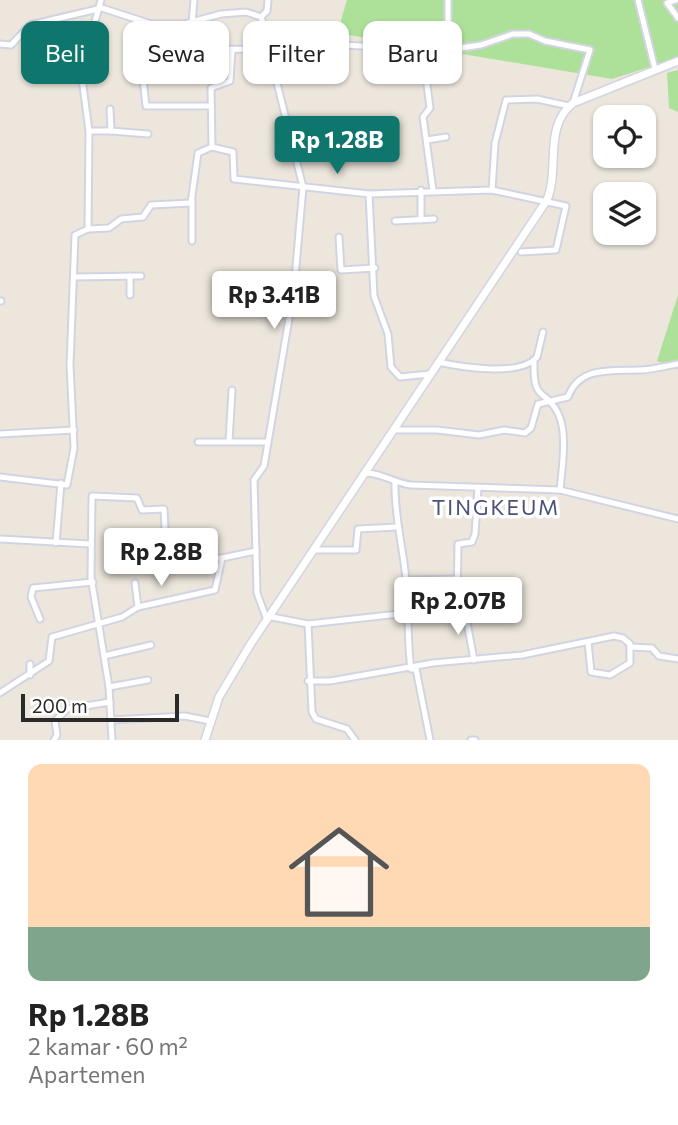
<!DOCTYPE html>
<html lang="id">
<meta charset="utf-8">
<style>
:root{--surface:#fff;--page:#f2f2f2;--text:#222;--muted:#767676;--line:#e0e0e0;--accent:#0f766e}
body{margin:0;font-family:Commissioner,sans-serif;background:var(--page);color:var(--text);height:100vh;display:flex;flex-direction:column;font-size:26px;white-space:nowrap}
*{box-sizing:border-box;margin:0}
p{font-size:23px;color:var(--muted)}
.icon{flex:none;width:38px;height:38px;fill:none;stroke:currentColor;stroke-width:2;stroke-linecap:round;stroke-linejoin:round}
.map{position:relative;height:740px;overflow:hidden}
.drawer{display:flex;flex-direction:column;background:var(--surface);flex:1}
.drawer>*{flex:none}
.guide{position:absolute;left:21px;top:21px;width:637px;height:63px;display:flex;gap:14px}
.tools{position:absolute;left:593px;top:105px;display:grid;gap:14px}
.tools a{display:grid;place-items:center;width:63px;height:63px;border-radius:14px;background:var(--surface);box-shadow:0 2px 5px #0004;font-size:35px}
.scale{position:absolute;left:21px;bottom:18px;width:158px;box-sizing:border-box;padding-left:7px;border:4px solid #2a2a2a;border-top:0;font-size:19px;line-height:24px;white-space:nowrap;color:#2a2a2a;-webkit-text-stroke:5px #fff;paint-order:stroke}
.price{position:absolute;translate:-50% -60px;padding:0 16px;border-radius:7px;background:#fff;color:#222;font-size:23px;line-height:46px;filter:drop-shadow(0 2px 4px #0008)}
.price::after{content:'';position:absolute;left:50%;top:42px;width:21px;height:16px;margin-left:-10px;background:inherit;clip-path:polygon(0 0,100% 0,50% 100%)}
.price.active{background:var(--accent);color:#fff}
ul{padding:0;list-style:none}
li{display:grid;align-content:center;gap:14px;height:371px;padding:0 28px}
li+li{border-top:2px solid var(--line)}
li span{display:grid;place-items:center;height:217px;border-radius:14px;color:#555}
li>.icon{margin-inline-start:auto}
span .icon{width:126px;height:126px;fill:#fffc;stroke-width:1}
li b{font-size:30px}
.tag{padding:0 24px;border-radius:14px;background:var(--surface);box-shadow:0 2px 5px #0004;font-size:24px;line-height:63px}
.tag.active{background:var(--accent);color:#fff}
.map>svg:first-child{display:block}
.green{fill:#ade19a}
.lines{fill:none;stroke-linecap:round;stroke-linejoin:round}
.minor-casing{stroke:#d2d4e3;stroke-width:9}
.tertiary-casing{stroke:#d2d4e3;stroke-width:10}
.minor{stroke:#fff;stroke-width:5}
.tertiary{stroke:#fff;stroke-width:7}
.labels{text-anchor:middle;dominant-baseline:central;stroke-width:7;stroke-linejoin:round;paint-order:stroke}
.quarter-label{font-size:21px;letter-spacing:2px;fill:#4b507a;stroke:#fff}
</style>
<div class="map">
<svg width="678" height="740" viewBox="0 0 678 740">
<rect width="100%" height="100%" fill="#ece6dc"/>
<g class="green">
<path d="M 347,0 L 678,0 L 678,58 L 612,79 L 343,34 L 341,20 Z"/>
<path d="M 678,70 L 678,112 L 669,108 L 667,73 Z"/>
<path d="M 678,295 L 678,369 L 657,361 Z"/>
</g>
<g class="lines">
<g class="minor-casing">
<g id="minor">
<path d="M 101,0 L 81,71 L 89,131 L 111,131 L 110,109"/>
<path d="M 638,0 L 655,69"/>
<path d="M 676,0 L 667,3 L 678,18"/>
<path d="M 261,17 L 267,11 L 268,0"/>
<path d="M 192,23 L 194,0"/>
<path d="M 0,44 L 11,45 L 30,25 L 102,8 L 151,24 L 184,24 L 221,14 L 246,12 L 261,17 L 265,29 L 313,43 L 440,51 L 481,45 L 513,34 L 529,34 L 545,41 L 590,50 L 573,103"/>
<path d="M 194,50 L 255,49 L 261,45 L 267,30 L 265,29"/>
<path d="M 430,51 L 426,77 L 430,108 L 423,117 L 433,190"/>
<path d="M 448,51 L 448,0"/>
<path d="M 143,79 L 146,106 L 211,106"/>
<path d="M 111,131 L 148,134"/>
<path d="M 427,140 L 446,137"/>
<path d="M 212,147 L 233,152 L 234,179 L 369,194"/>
<path d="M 421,190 L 421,220"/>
<path d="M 492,190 L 495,143 L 506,100 L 537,99 L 569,106"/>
<path d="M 395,221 L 434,219"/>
<path d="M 88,229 L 89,131"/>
<path d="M 339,237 L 341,270 L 375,268"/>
<path d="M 192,241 L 192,200"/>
<path d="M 74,277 L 141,276"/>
<path d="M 130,295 L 130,276"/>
<path d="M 0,301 L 1,301"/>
<path d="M 438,362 C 461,367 520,377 537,357 L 543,332"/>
<path d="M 534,362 C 533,404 545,387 558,413 C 568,433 562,468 560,490"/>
<path d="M 430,374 L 400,377 L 391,367 L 388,334 L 374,296 L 369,194 L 492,190 L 566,206 L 556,250 L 521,252"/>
<path d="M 396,430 L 437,430 L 479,435 L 504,430 L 525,433 L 531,428 L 538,404 L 568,397 C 579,366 611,371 639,370 C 652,370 665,366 678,364"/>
<path d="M 0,434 L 74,430"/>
<path d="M 229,441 L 232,390"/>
<path d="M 198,442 L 266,442"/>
<path d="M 367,473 C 384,474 394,483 411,485 L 560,490 L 678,519"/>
<path d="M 0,477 L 67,485 L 74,448 L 70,365 L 75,235 L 88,229 L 109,228 L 121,219 L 143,217 L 151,205 L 191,203 L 198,153 L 212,147 L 211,88 L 230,81 L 232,49"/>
<path d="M 395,481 C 394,516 403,546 406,580 C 409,610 407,640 411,669 L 416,669 L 430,740"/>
<path d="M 0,539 L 90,544"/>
<path d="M 56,543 L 61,483"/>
<path d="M 316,550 L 356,550 L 358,529 L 396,527"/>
<path d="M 406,580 L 456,579"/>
<path d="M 135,583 L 138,607"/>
<path d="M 458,609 L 506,608 L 512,602"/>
<path d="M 272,617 L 308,624 L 408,613"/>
<path d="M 40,619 L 31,597 L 33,588 L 93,582"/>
<path d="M 267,620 L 257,593 L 254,480 L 264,466 L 294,289 L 303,187 L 276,79 L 278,73 L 291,63 L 288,37"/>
<path d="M 308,624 L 312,712 L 316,719 L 347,729 L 355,740"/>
<path d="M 630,647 L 652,648 L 659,656 L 678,659"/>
<path d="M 104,656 L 151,645"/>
<path d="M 474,660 L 466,617 L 457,606 L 458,544 L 472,542 L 475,534 L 478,488"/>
<path d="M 30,664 L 30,675"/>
<path d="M 308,681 L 330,681 L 433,663 L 522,655 L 614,636 L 623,638 L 630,644 L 630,663 L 610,675 L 591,672 L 588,642"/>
<path d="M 109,687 L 148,680"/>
<path d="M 0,693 L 49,661 L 52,637 L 122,617 L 138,607 L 215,590 L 222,558"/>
<path d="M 111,720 L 185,716 L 210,721"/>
<path d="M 54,740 L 57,735 L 55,721 L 67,709 L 110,702"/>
<path d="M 112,740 L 109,687 L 91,577 L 92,496 L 137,498 L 142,510 L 164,509 L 166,549 L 170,558 L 222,558 L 256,551"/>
<path d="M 471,740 L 475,740"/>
</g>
</g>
<g class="tertiary-casing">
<path id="tertiary" d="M 205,740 L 219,697 L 250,645 L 547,200 C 560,168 543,127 573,103 L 678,61"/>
</g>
<use href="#minor" class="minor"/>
<use href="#tertiary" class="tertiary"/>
</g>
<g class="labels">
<g class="quarter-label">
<text x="496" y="506">TINGKEUM</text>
</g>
</g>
</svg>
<div class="tools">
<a><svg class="icon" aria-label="locate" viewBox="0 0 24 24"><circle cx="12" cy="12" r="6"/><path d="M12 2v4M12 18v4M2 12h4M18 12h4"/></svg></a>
<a><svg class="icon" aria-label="layers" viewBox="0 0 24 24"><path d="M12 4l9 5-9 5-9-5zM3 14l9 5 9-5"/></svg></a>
</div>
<div class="scale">200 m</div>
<b class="price active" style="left:337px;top:176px">Rp 1.28B</b>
<b class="price" style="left:274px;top:331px">Rp 3.41B</b>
<b class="price" style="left:161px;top:588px">Rp 2.8B</b>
<b class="price" style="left:458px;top:637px">Rp 2.07B</b>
<div class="guide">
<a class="tag active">Beli</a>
<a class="tag">Sewa</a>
<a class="tag">Filter</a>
<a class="tag">Baru</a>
</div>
</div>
<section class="drawer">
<ul>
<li><span style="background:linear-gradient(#ffd9b3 75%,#7fa58c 0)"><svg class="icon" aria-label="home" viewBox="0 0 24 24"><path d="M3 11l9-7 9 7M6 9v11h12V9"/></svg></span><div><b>Rp 1.28B</b><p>2 kamar · 60 m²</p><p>Apartemen</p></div></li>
</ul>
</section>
